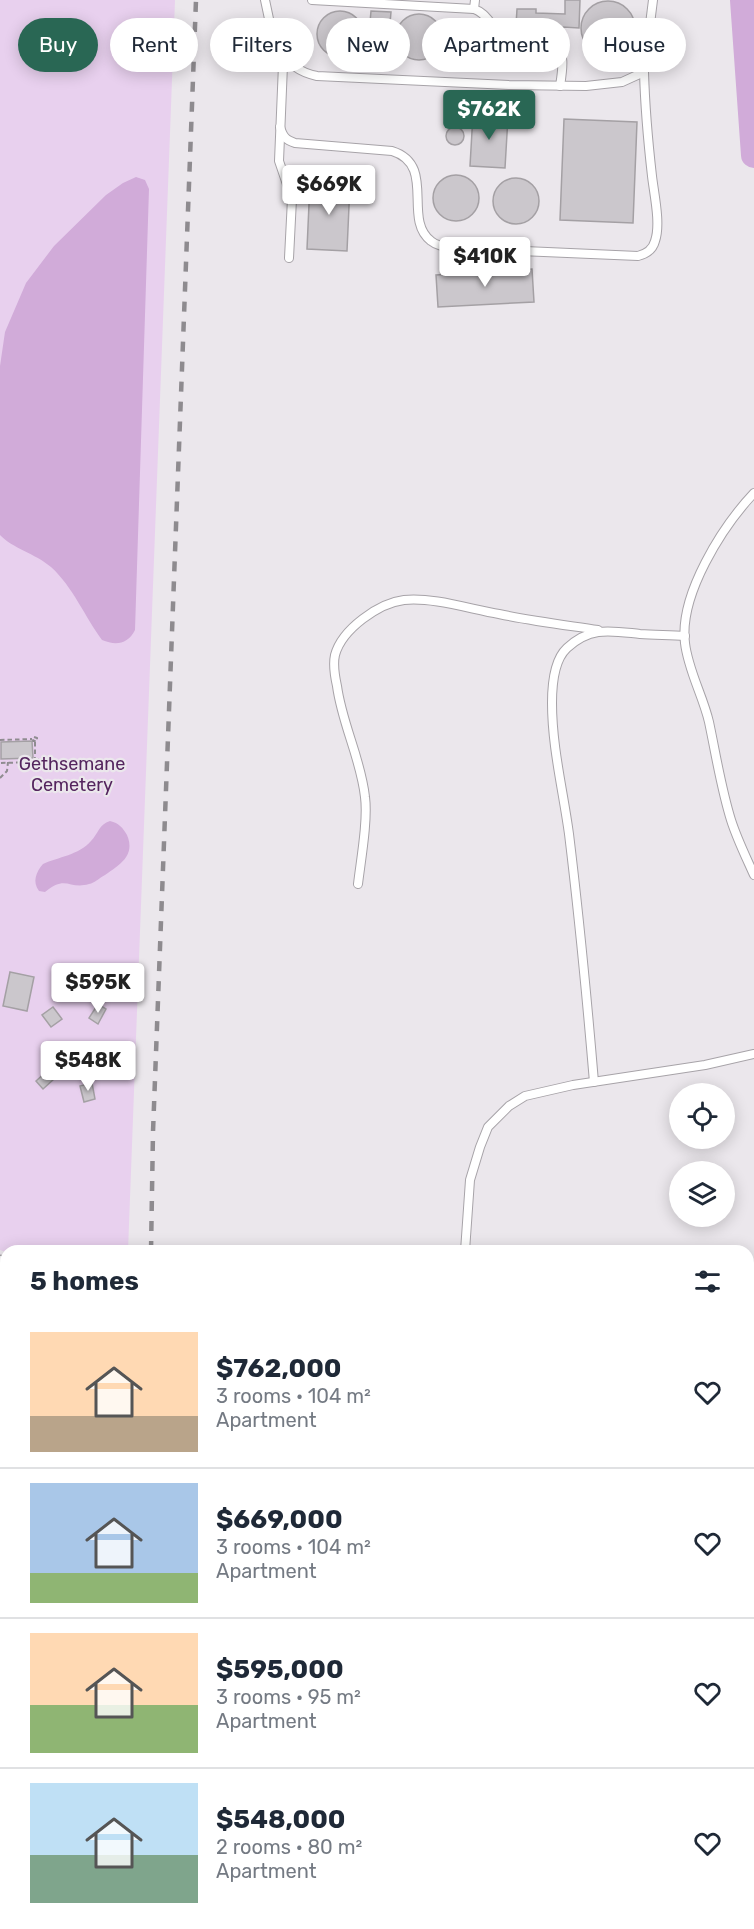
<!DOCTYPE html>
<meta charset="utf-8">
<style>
:root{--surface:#fff;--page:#f6f6f7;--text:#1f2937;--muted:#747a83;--line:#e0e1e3;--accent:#296754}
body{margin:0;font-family:Rubik,sans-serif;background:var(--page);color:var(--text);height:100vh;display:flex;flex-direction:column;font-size:22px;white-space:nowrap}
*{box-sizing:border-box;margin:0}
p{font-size:20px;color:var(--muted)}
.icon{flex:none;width:33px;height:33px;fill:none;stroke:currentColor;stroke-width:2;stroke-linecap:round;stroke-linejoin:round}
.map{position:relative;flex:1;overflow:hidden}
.side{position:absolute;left:0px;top:1245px;width:754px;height:684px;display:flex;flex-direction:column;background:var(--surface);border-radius:18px 18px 0 0;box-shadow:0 3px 15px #0003}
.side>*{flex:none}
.banner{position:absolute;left:18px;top:18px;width:718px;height:54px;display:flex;gap:12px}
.buttons{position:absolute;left:669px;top:1083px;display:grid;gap:12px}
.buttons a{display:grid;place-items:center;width:66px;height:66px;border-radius:50%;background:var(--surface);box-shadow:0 3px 15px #0003;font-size:30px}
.price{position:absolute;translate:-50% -51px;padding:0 14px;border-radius:6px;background:#fff;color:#222;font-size:20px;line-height:39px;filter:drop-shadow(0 2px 3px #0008)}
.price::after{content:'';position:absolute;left:50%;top:36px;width:18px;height:14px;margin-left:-9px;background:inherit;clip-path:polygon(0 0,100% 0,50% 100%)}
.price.on{background:var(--accent);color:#fff}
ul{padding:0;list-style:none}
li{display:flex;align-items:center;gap:18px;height:150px;padding:0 30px}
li+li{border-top:2px solid var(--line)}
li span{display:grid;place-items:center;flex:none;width:168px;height:120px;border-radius:0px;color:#555}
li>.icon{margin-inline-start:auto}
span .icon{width:72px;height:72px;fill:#fffc;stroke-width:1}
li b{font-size:26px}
h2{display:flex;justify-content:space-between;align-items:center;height:72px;padding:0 30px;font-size:26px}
.chip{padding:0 21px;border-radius:27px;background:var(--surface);box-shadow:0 3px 15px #0003;font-size:21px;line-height:54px}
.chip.on{background:var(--accent);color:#fff}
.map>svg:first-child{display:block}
.green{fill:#e8d0ee}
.water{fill:#d1abd9}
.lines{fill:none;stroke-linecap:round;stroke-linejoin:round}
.river{stroke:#d1abd9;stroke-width:26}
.building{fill:#cbc7cc;stroke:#a4a0a4;stroke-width:1.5}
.lane-casing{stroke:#a7a3a8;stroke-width:10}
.street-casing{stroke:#a7a3a8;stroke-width:19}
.path{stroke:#8f8c90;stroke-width:2;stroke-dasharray:4.5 3;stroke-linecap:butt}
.lane{stroke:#fff;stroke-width:8}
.street{stroke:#fff;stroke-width:16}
.rail{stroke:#8e8b8f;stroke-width:4.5;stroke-dasharray:10 10;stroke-linecap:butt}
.labels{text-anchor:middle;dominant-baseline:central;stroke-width:4.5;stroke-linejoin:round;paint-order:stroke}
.park-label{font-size:18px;fill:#54255e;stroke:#ebe7ec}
</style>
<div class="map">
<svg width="754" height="1929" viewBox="0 0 754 1929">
<rect width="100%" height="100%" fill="#ebe7ec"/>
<path class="green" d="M 0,0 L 175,0 L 128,1251 L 6,1252 L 0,1250 Z"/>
<g class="water">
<path d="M 136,177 L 145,180 L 149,189 L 135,630 C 128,644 116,646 102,640 C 85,617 73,587 51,567 C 36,554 12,548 0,535 L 0,366 L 5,332 L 26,283 L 54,246 L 106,195 L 123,183 Z"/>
<path d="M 110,821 C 119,823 123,828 127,835 C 136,856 119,865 105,875 C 99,878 95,883 89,884 C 69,890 66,874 45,892 L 39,891 C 32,882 36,872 43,864 C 58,857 79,855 91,841 C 98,834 99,824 110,821 Z"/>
</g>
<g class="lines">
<path class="river" d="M 743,0 L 754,155"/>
</g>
<g class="building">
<path d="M 565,0 L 580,0 L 579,28 L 563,27 L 563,33 L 536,32 L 537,26 L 516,25 L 517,9 L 536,9 L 536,13 L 565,14 Z"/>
<circle cx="608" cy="28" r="27"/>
<path d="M 371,11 L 391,12 L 389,35 L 369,34 Z"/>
<circle cx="340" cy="34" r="23"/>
<circle cx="419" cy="37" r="23"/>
<path d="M 473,114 L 508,117 L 505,168 L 470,166 Z"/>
<path d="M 564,119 L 637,122 L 633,223 L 560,220 Z"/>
<circle cx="455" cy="136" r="9"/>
<circle cx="456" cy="198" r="23"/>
<circle cx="516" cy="201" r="23"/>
<path d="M 310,182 L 350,184 L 347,251 L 307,249 Z"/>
<path d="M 532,269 L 534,302 L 438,307 L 436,275 Z"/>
<path d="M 32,741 L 33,758 L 1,759 L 1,742 Z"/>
<path d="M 10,972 L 34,977 L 27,1011 L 3,1006 Z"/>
<path d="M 98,1004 L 106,1009 L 98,1024 L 89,1018 Z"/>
<path d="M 53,1007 L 62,1019 L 51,1027 L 42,1015 Z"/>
<path d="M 47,1071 L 54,1079 L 43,1089 L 36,1081 Z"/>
<path d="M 92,1083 L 95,1099 L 84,1102 L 80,1086 Z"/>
</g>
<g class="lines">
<g class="lane-casing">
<g id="lane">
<path d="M 265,0 L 272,33 L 283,65 L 279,161 L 292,199 L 289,258"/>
<path d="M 312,0 L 474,9"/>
<path d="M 475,0 L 474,9 C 487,13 491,27 502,34 C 507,37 514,38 520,38 C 560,43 567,43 560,86"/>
<path d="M 278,48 C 288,63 298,72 317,76 L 509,85 L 586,86 L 622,82 L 644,72 L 653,0"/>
<path d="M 280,127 C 283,137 286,140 295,143 L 392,151 C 437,165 402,219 431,241 C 437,246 445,247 453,248 L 638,256 C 646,254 653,249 655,241 C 661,224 654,194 652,176 C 648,141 645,107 644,72"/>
<path d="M 754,493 C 722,527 679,595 685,643 C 688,670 703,696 709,722 C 716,755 721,788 731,820 C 737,839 746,857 754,875"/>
<path d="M 358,884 C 361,859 368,820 365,797 C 361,759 342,724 337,686 C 335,677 333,664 335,655 C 342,629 379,603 404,600 C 433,597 470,609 499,614 C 532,621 565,625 598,630"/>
<path d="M 594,1082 C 587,999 579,916 569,834 C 563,790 552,747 552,703 C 552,686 554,660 567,648 C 591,626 611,631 640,634 C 655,635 670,635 685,636"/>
<path d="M 465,1251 L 470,1180 L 480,1147 L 488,1127 L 509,1106 L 525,1096 L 573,1085 L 705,1065 L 754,1054"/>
<path d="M 748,1589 L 754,1589"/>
</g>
</g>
<g class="street-casing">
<g id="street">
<path d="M 0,1264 L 6,1266"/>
<path d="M 0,1540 L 6,1540"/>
<path d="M 0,1682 L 6,1681"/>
</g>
</g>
<g class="path">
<path d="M 34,737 L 37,738 L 37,741 L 33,741 Z"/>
<path d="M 0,740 L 32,739"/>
<path d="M 35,742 L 35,760"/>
<path d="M 38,759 L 39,763 L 35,764 L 34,761 Z"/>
<path d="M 1,763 L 34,762"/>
<path d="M 0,778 L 7,771 L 8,762"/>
</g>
<use href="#lane" class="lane"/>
<use href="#street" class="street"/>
<g class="rail">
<path d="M 151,1251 L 153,1132 L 196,0"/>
<path d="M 127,1929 L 127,1923"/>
</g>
</g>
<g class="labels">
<g class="park-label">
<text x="72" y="764">Gethsemane<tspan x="72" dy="21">Cemetery</tspan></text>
</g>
</g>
</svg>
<div class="buttons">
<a><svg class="icon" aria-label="locate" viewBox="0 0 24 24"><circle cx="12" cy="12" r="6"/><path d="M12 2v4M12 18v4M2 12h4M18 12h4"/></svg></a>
<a><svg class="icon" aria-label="layers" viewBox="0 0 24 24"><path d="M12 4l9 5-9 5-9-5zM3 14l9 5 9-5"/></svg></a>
</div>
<b class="price on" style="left:489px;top:141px">$762K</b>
<b class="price" style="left:329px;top:216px">$669K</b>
<b class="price" style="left:485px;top:288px">$410K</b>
<b class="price" style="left:98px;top:1014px">$595K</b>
<b class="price" style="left:88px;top:1092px">$548K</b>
<div class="banner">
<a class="chip on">Buy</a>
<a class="chip">Rent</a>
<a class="chip">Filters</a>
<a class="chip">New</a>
<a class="chip">Apartment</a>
<a class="chip">House</a>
</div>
<section class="side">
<h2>5 homes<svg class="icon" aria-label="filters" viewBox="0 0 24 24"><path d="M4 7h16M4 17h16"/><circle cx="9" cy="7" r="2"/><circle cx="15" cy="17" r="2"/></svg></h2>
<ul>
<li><span style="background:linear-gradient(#ffd9b3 70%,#b9a48a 0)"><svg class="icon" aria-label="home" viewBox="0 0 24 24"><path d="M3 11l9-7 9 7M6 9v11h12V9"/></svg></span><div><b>$762,000</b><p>3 rooms · 104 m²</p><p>Apartment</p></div><svg class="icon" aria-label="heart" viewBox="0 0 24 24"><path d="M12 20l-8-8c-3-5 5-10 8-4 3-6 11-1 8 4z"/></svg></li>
<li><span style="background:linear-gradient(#a9c7e8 75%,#8fb573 0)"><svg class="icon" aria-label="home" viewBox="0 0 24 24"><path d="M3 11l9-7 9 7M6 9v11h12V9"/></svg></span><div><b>$669,000</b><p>3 rooms · 104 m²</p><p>Apartment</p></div><svg class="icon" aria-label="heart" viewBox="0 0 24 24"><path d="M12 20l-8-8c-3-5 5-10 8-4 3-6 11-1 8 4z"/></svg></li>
<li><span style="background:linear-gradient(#ffd9b3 60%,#8fb573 0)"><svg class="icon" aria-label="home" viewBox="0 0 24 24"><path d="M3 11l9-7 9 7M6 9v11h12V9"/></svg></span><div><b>$595,000</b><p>3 rooms · 95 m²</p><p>Apartment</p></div><svg class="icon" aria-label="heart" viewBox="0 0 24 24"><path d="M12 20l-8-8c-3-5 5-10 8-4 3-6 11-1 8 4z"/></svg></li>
<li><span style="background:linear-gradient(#bfe0f5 60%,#7fa58c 0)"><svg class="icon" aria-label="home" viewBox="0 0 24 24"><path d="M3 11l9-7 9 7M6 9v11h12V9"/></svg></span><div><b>$548,000</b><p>2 rooms · 80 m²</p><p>Apartment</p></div><svg class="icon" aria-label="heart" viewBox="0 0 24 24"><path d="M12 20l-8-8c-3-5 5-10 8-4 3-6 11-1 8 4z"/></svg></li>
</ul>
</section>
</div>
